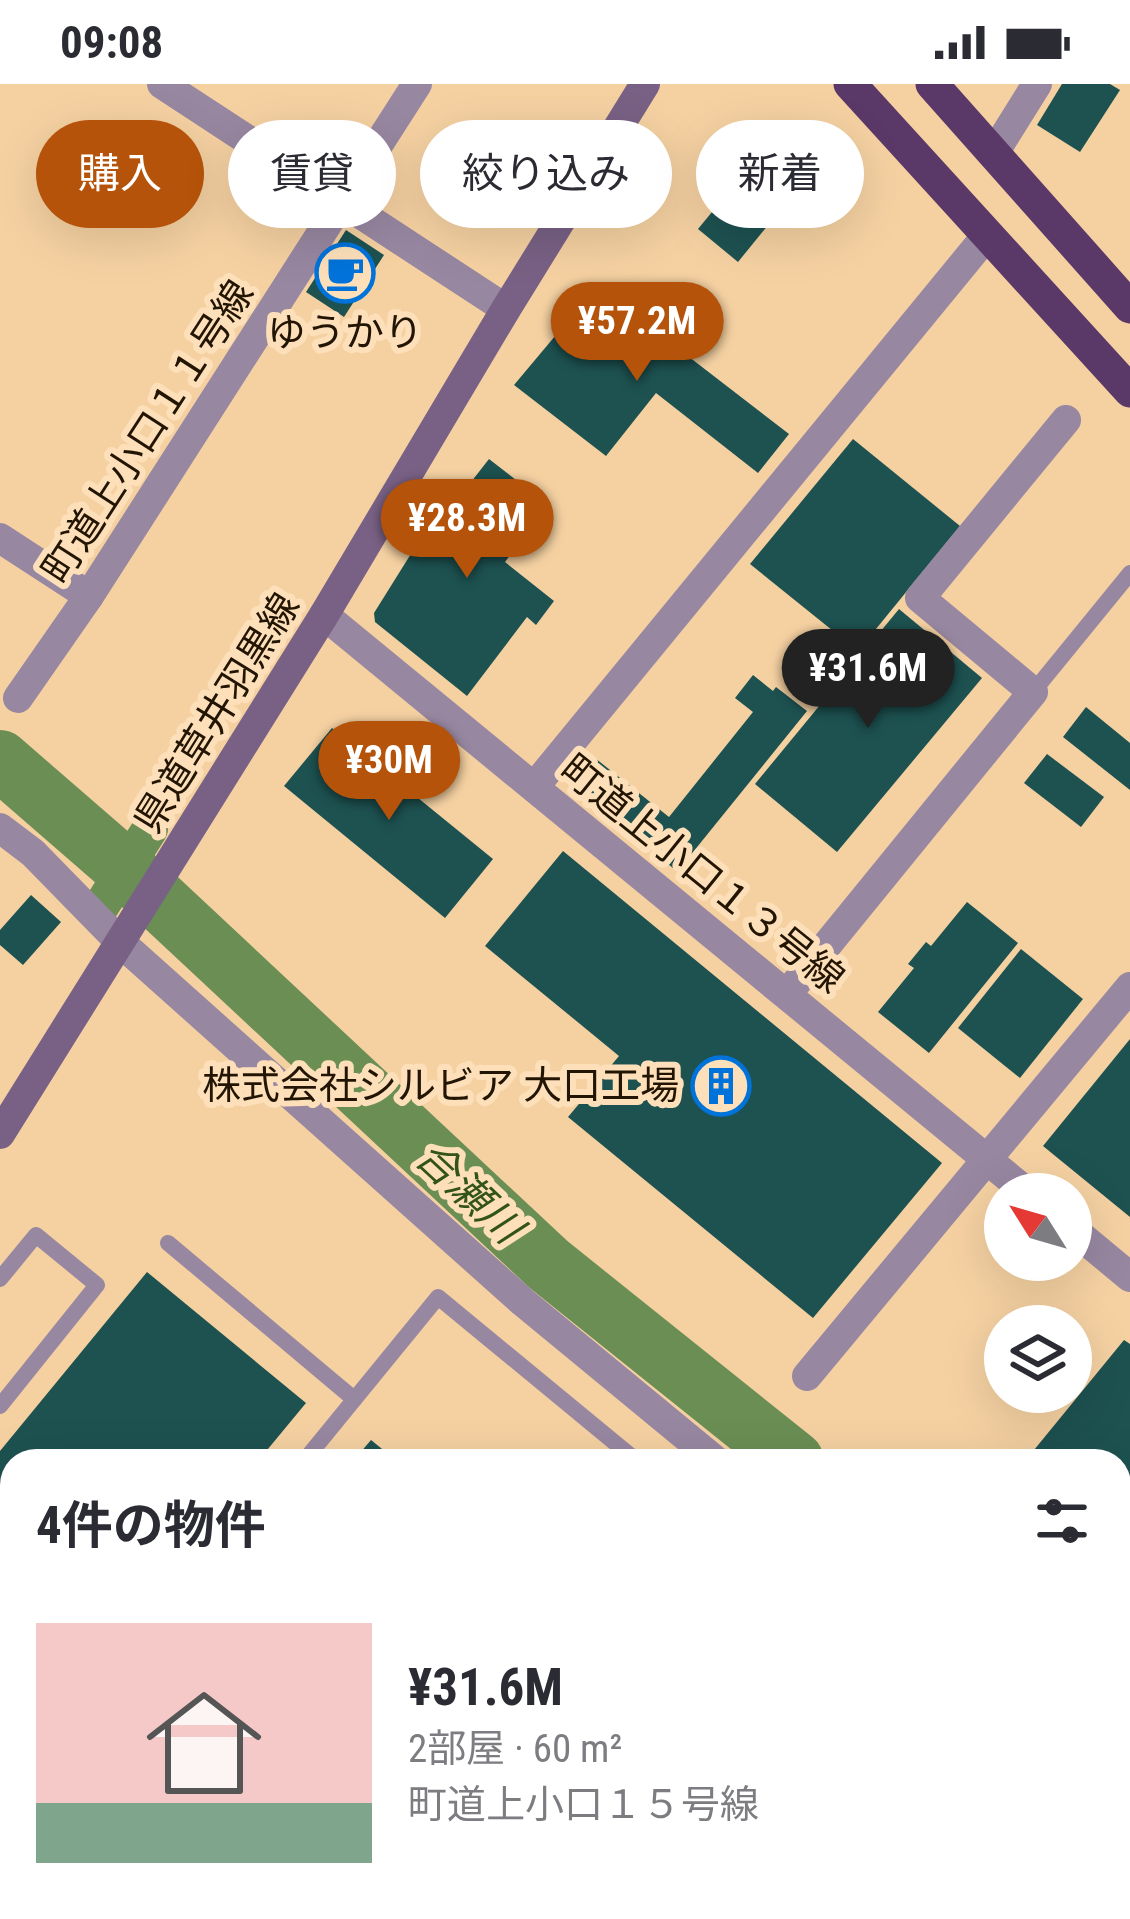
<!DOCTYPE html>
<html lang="ja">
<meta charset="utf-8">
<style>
:root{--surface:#fff;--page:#f2f2f3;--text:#2b2b33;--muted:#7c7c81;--accent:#b45309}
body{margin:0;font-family:"Roboto Condensed","Noto Sans JP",sans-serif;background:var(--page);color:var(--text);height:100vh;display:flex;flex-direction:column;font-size:45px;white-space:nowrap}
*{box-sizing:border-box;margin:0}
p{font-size:39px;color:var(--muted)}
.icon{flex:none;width:66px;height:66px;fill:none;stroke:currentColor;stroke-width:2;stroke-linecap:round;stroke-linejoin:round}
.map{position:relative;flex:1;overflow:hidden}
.side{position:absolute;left:0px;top:1365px;width:1131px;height:471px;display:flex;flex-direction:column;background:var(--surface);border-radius:36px 36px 0 0;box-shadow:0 12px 48px #0002}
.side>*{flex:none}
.banner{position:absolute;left:36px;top:36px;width:1059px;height:108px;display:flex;gap:24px}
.needle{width:78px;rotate:307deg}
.buttons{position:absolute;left:984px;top:1089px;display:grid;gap:24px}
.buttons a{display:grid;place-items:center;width:108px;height:108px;border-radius:50%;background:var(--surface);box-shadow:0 12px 48px #0002;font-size:60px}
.price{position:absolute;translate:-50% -102px;padding:0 27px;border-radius:42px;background:var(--accent);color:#fff;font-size:39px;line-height:78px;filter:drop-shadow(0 3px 6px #0008)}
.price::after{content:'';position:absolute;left:50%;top:72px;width:36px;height:27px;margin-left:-18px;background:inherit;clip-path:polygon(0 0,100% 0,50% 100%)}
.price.current{background:#222;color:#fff}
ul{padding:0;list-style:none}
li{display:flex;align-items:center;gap:36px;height:300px;padding:0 36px}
li span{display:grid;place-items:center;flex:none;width:336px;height:240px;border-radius:0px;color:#555}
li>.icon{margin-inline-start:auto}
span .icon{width:144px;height:144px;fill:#fffc;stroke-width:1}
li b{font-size:51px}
h2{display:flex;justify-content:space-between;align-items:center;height:144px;padding:0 36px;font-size:51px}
.tag{padding:0 42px;border-radius:54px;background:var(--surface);box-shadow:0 12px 48px #0002;font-size:42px;line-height:108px}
.tag.current{background:var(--accent);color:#fff}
.status{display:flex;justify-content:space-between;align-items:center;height:84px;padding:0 60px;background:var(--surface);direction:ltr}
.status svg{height:33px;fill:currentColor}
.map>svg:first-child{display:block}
.green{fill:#cbad86}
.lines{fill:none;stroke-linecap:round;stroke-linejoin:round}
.canal{stroke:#6a8e54;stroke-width:36}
.river{stroke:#6a8e54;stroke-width:60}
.building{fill:#1d5251}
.service{stroke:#9887a1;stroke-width:16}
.minor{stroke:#9887a1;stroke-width:30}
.secondary{stroke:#796185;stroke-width:30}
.trunk{stroke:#5a3968;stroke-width:33}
.labels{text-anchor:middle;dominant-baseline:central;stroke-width:12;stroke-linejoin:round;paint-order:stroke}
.poi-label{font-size:39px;fill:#221504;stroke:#fddfba}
.street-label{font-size:39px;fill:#221504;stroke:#fddfba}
.water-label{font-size:42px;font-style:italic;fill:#325517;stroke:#fddfba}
</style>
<div class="status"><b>09:08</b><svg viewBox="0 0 49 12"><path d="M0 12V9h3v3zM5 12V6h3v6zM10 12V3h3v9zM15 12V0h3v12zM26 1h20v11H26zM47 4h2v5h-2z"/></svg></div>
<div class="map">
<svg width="1130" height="1835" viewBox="0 0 1130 1835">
<rect width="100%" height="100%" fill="#f5d1a2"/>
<path class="green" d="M 0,1552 L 12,1562 L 12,1654 L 0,1644 Z"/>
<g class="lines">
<path class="canal" d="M 100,824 L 150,745"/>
<g class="river">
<path d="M 0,676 L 121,781 L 548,1180 L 794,1377"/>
<path d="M 1119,1652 L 1130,1662"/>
</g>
</g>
<g class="building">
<path d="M 1062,0 L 1110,0 L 1120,6 L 1080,68 L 1037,41 Z"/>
<path d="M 768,60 L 808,92 L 738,178 L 698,145 Z"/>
<path d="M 346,146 L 384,171 L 344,233 L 306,208 Z"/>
<path d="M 597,202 L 789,350 L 758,389 L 656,309 L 606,372 L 514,301 Z"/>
<path d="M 853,355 L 960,442 L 858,567 L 750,480 Z"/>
<path d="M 489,375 L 548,421 L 505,478 L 554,517 L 536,541 L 527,533 L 467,612 L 375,538 L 374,529 L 439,425 L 446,430 Z"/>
<path d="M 899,525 L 982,594 L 837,768 L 755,700 Z"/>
<path d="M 753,591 L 773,607 L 776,603 L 807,627 L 685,778 L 681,774 L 673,784 L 572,704 L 595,674 L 669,733 L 753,628 L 735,614 Z"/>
<path d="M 1086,623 L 1130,659 L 1130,706 L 1063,653 Z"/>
<path d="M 332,644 L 493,775 L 445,834 L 284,702 Z"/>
<path d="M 1047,670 L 1104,713 L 1081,743 L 1024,699 Z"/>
<path d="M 563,767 L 942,1079 L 813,1234 L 568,1033 L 619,972 L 485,862 Z"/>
<path d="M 31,811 L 61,838 L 23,881 L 0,861 L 0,846 Z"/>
<path d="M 967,818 L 1018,859 L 929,969 L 878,928 L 914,884 L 908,880 L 926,858 L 931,862 Z"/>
<path d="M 1021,865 L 1083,915 L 1020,994 L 958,944 Z"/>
<path d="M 1130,955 L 1130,1133 L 1043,1062 Z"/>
<path d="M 147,1188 L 306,1319 L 258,1377 L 12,1377 L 12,1474 L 0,1464 L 0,1367 Z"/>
<path d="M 1124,1256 L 1130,1260 L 1130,1440 L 1119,1454 L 1119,1377 L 1025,1377 Z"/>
<path d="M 371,1356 L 397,1377 L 353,1377 Z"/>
<path d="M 1130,1466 L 1130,1556 L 1119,1547 L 1119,1480 Z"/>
<path d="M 0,1777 L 12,1787 L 12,1824 L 57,1824 L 71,1835 L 0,1835 Z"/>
<path d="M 626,1824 L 1000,1824 L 1014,1835 L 617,1835 Z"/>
</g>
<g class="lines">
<g class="service">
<path d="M 1033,608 L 1130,489"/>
<path d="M 168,1159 L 354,1315"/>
<path d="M 0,1195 L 36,1151 L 97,1201 L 0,1322"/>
<path d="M 304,1377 L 438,1213 L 637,1377"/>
<path d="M 0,1505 L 12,1515"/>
<path d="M 0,1669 L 12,1678"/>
<path d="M 191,1824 L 205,1835"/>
<path d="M 526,1835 L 535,1824"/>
</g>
<g class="minor">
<path d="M 162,0 L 506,225"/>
<path d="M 994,69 L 1037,0"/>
<path d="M 0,454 L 89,512"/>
<path d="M 324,531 L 1029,1110"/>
<path d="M 18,614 L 89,512 L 417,0"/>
<path d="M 535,702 L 988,150"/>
<path d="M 0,744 L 33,769 L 121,859 L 523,1218 L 716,1377"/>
<path d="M 787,910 L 1033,608 L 920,514 L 1066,336"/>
<path d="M 1071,1144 L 1130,1193"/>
<path d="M 807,1292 L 1130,903"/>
<path d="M 1119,1719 L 1130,1728"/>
</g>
<path class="secondary" d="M 0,1050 L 324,531 L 506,225 L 645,0"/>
<g class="trunk">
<path d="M 850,0 L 1130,307"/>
<path d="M 932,0 L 1130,223"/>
</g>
</g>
<defs>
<g id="cafe-ring" transform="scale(3)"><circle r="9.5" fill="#fddfba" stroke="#0073da" stroke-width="1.5"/><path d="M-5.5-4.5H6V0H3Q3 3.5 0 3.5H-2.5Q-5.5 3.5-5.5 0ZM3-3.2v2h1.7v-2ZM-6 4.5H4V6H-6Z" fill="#0073da"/></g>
<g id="building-ring" transform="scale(3)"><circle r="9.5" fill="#fddfba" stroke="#0073da" stroke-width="1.5"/><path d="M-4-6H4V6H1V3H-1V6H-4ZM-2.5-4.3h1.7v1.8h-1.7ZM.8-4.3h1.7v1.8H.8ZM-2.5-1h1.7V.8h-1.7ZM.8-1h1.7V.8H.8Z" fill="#0073da"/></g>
</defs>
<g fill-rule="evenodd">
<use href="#cafe-ring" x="345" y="189"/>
<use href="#building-ring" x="721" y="1002"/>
</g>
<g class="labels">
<g class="poi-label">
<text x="345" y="249">ゆうかり</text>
<text x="679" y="1002" text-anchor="end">株式会社シルビア 大口工場</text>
</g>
<g class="street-label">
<text transform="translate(148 348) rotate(-57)">町道上小口１１号線</text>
<text transform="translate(217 629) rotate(-58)">県道草井羽黒線</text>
<text transform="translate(702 790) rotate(39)">町道上小口１３号線</text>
</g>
<g class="water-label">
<text transform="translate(469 1108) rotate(43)">合瀬川</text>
</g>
</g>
</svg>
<div class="buttons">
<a><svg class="needle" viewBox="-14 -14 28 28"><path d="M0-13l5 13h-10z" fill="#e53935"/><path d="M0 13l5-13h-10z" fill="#7c7c81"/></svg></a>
<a><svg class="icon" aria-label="layers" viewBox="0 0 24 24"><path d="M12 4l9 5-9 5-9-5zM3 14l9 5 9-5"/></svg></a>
</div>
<b class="price" style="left:637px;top:300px">¥57.2M</b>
<b class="price" style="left:467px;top:497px">¥28.3M</b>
<b class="price current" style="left:868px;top:647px">¥31.6M</b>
<b class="price" style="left:389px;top:739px">¥30M</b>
<div class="banner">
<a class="tag current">購入</a>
<a class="tag">賃貸</a>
<a class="tag">絞り込み</a>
<a class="tag">新着</a>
</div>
<section class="side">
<h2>4件の物件<svg class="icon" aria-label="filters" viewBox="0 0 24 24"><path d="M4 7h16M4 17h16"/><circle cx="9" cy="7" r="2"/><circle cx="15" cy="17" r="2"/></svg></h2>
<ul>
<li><span style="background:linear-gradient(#f6c9c9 75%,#7fa58c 0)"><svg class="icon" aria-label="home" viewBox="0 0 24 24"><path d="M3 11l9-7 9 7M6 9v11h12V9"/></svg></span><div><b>¥31.6M</b><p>2部屋 · 60 m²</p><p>町道上小口１５号線</p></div></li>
</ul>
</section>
</div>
